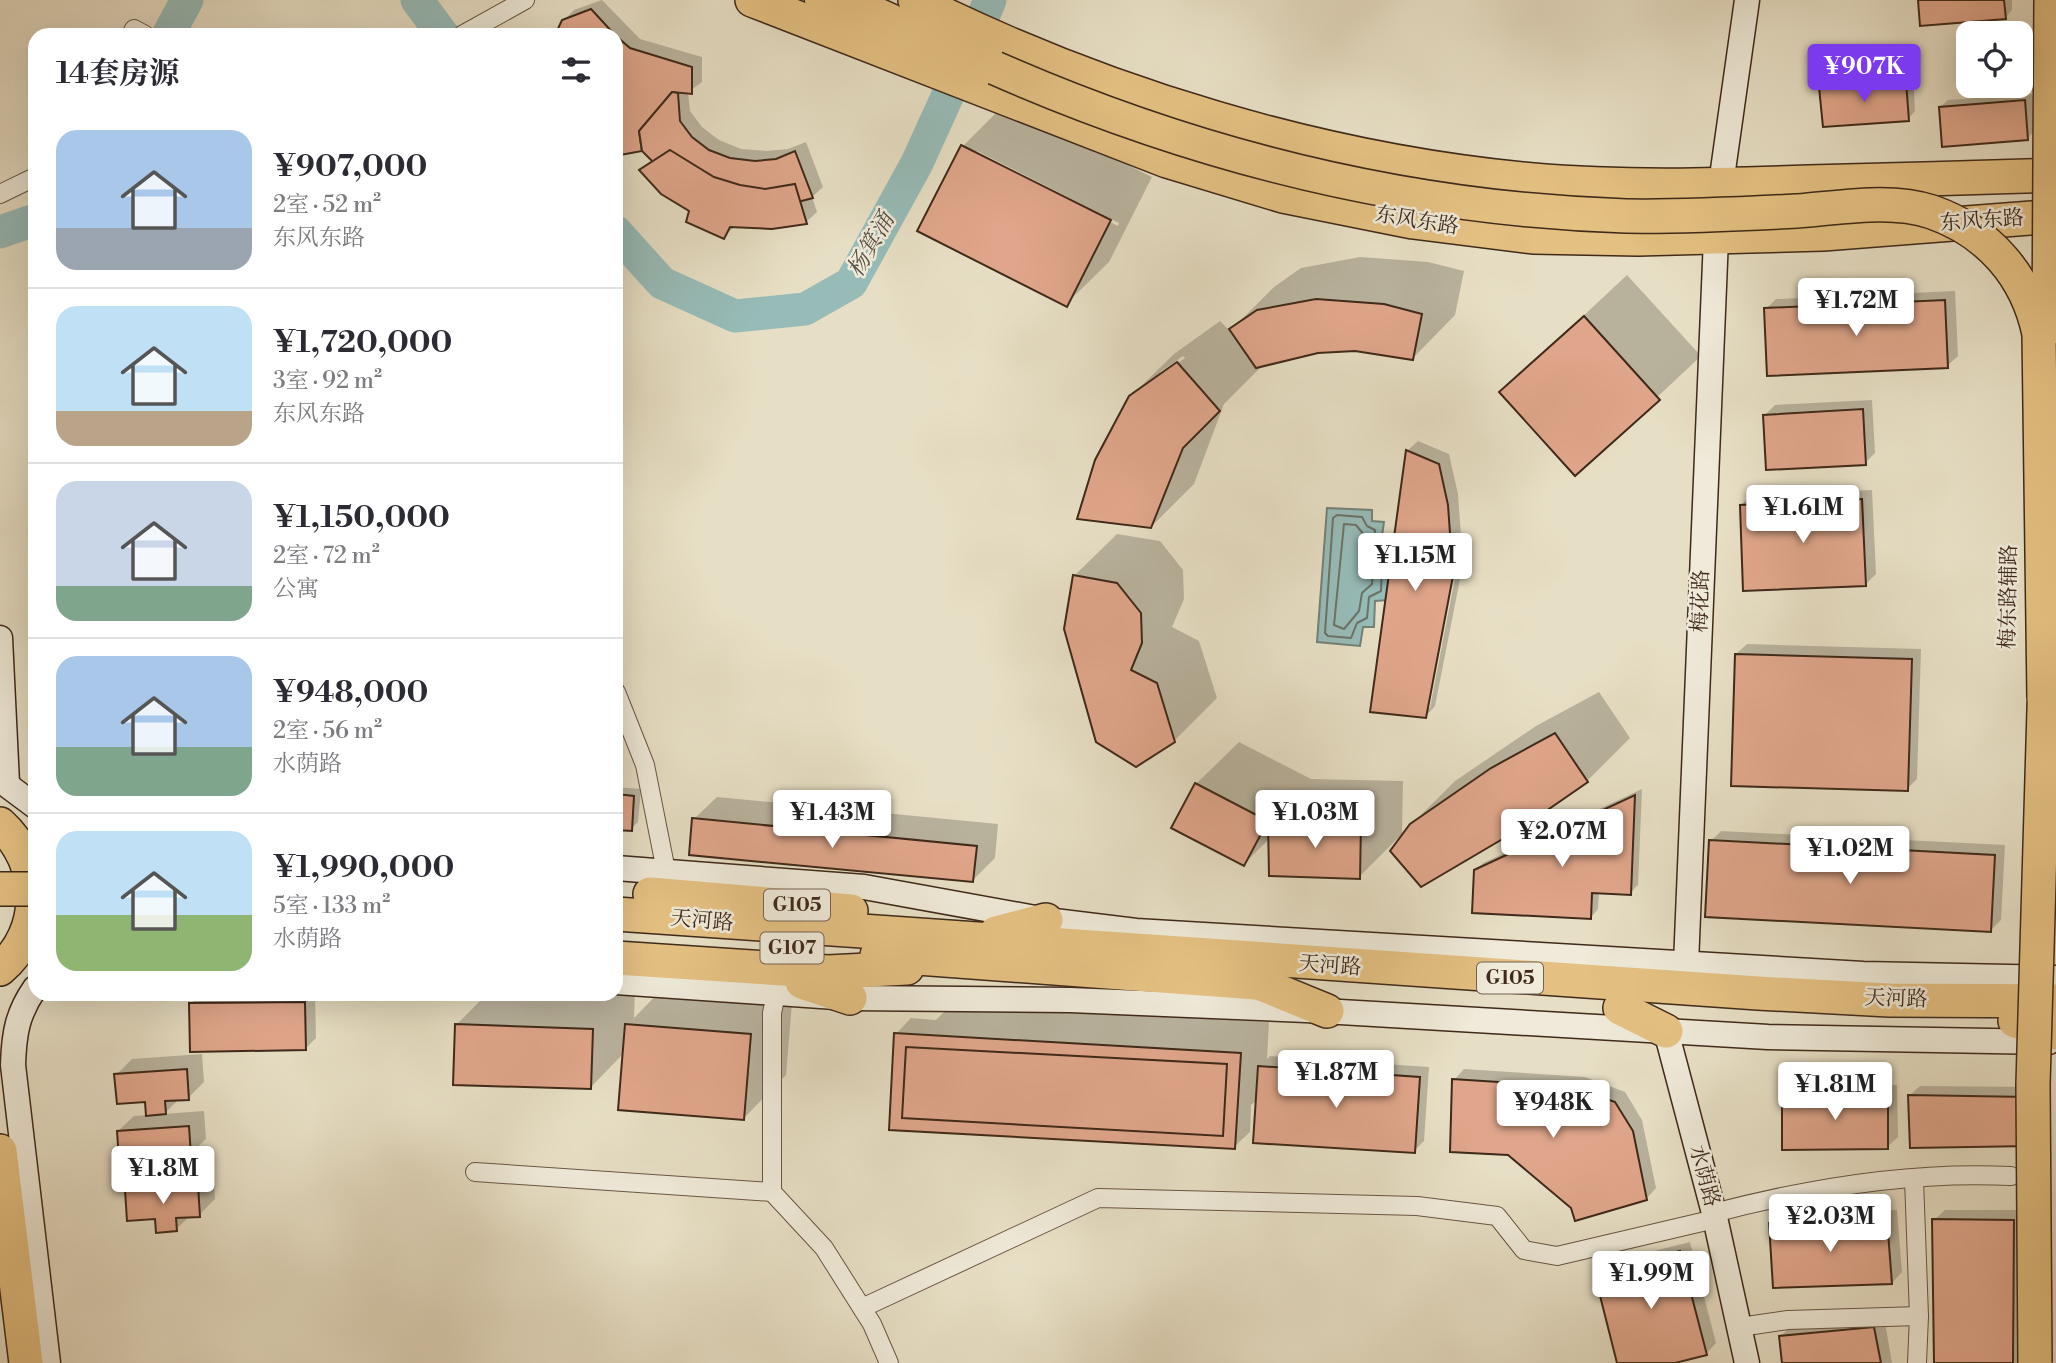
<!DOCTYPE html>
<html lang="zh">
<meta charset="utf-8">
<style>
:root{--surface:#fff;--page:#f2f2f3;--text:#2b2b33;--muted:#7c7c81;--line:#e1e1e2;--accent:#7c3aed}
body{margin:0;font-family:"Libre Bodoni","Noto Serif SC",serif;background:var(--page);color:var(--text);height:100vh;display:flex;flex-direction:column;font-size:26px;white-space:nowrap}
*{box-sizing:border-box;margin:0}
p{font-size:23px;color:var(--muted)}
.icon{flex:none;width:38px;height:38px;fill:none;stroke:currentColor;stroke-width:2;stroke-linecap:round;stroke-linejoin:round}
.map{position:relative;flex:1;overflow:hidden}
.details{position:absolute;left:28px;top:28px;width:595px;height:973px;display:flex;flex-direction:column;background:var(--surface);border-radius:21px;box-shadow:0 7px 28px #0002}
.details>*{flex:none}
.buttons{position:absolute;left:1956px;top:21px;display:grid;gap:14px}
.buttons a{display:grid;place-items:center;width:77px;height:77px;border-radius:14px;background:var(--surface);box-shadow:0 7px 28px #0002;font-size:35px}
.price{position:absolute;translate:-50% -60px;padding:0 16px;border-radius:7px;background:#fff;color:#222;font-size:23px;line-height:46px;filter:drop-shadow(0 2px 4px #0008)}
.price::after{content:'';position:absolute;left:50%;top:42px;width:21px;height:16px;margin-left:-10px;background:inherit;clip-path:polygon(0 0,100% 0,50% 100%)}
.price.active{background:var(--accent);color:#fff}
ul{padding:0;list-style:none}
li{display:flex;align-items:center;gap:21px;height:175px;padding:0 28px}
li+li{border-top:2px solid var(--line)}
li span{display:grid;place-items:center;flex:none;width:196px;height:140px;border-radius:21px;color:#555}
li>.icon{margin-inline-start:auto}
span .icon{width:84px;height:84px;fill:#fffc;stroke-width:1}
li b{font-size:30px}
h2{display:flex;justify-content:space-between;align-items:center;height:84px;padding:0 28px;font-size:30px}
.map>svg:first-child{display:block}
.water{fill:#97bcb8;stroke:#748178;stroke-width:2}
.shadow{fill:#0003;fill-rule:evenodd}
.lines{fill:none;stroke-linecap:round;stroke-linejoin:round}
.shore{stroke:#6b7268;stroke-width:2}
.river{stroke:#97bcb8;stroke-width:33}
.building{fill:#e0a68b;stroke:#3f2919;stroke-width:2}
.street-casing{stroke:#695644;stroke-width:20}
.secondary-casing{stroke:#3f2919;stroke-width:27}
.primary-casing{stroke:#3f2919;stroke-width:31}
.highway-casing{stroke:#3f2919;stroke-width:36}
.street{stroke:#efead9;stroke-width:18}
.secondary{stroke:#efead9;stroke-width:24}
.primary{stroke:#e4c082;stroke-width:28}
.highway{stroke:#e4c082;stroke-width:33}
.highway-bridge-casing{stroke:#3f2919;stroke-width:36;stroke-linecap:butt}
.highway-bridge{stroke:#e4c082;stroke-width:33}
.labels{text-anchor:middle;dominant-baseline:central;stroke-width:5;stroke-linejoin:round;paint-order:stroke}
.shield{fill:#efead9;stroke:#746353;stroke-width:2}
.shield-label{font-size:19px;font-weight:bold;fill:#3f2919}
.street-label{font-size:21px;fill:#3f2919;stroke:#efead9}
.water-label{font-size:23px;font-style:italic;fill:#554e41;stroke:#efead9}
</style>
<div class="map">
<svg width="2056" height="1363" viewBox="0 0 2056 1363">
<rect width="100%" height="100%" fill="#e7dfc5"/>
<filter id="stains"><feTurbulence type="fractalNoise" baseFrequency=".00286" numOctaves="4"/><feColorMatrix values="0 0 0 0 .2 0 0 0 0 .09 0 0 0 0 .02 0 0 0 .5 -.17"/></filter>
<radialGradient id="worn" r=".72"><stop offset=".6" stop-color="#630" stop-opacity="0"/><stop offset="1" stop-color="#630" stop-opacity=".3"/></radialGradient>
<path class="water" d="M 1327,508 L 1372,510 L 1372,521 L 1384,522 L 1379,557 L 1389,558 L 1388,600 L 1375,601 L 1374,627 L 1363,627 L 1360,646 L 1317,642 Z"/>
<g class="shadow">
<path d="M 602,0 L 640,39 L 702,57 L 702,82 L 688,92 L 690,111 L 702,127 L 719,140 L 741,149 L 767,151 L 788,149 L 806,142 L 823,187 L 812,197 L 817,212 L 806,222 L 735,226 L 724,237 L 641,170 L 653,159 L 643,149 L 616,140 L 616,35 L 557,35 L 563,21 L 574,10 Z"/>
<path d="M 1919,0 L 2012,0 L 2012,10 L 2005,18 Z"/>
<path d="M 1913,74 L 1915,111 L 1908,119 L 1821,88 L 1829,80 Z"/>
<path d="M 2032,94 L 2034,131 L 2027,139 L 1940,107 L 1948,100 Z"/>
<path d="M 1005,104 L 1152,177 L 1109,262 L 1066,304 L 963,146 ZM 977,151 L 1119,223 L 1118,226 L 977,155 Z"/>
<path d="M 1360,257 L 1428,262 L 1464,271 L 1455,315 L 1413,358 L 1355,350 L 1317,351 L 1260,365 L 1261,367 L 1224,404 L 1194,484 L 1151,527 L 1130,397 L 1174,354 L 1220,321 L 1230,331 L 1274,287 L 1301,268 ZM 1183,356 L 1185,358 L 1160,376 L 1160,372 Z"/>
<path d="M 1627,275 L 1701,356 L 1575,474 L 1502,392 Z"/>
<path d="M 1955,291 L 1958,356 L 1947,366 L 1766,309 L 1776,299 Z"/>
<path d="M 1872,400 L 1875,453 L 1865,463 L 1765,415 L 1775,405 Z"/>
<path d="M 1418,441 L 1449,454 L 1458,494 L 1463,564 L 1435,706 L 1425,717 L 1407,451 ZM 1453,567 L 1457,567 L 1430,708 L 1426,708 Z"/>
<path d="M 1872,490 L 1876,574 L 1866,584 L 1741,505 L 1752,495 Z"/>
<path d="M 1117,534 L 1160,541 L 1183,570 L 1184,599 L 1172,627 L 1199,641 L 1217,698 L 1174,741 L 1136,765 L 1074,576 Z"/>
<path d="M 1747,644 L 1921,649 L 1917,779 L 1907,789 L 1736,654 Z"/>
<path d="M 1599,692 L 1630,738 L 1587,781 L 1522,826 L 1411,825 L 1455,781 L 1536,726 Z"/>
<path d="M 1239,742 L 1311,779 L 1403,781 L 1402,834 L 1359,877 L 1270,838 L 1244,864 L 1196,784 Z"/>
<path d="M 616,787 L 641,789 L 638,822 L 631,829 L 616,828 Z"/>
<path d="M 1642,789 L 1638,885 L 1630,893 L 1599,892 L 1598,909 L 1591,917 L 1475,871 L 1483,863 Z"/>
<path d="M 717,797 L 998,824 L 995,858 L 973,880 L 694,819 Z"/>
<path d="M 1721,831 L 2005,845 L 2001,920 L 1991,930 L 1711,841 Z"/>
<path d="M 669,982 L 793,992 L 786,1075 L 744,1118 L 624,1053 L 590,1088 L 456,1025 L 487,994 L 616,994 L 635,987 L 634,1018 Z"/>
<path d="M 200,994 L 315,994 L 316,1038 L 305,1049 L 191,1004 Z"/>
<path d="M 951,1005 L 1269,1022 L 1267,1059 L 1270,1056 L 1429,1067 L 1424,1141 L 1414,1151 L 1258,1099 L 1251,1105 L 1250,1132 L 1234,1147 L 896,1034 L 911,1018 L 936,1020 Z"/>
<path d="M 202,1054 L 204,1082 L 188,1098 L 179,1099 L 164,1114 L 204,1111 L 206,1139 L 190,1154 L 181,1155 L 167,1169 L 118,1131 L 134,1116 L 147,1115 L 146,1100 L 116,1075 L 132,1059 Z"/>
<path d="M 1464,1069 L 1585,1077 L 1625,1092 L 1642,1120 L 1656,1188 L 1646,1199 L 1572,1207 L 1454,1080 Z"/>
<path d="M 1897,1085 L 1898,1137 L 1887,1147 L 1784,1097 L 1794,1087 Z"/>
<path d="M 1920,1086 L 2039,1087 L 2039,1134 L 1909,1096 Z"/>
<path d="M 213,1170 L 215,1199 L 199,1215 L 190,1216 L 176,1229 L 127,1191 L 142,1175 Z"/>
<path d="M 1897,1210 L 1902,1272 L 1892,1283 L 1771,1224 L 1781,1213 Z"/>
<path d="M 1945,1210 L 2023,1210 L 2023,1363 L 1936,1363 L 1934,1220 Z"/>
<path d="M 1690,1242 L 1716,1343 L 1706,1354 L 1668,1363 L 1619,1363 L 1596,1273 L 1606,1263 Z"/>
<path d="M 1884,1317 L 1892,1363 L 1784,1363 L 1781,1336 L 1791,1326 Z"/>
</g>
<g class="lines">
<g class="shore">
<path d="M 1337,515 L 1362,517 L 1367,526 L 1375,530 L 1373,558 L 1382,568 L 1381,591 L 1369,597 L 1367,618 L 1357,623 L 1351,638 L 1328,636 L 1325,633 L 1333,518 Z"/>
<path d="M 1344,524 L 1356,525 L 1365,536 L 1364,558 L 1373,572 L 1372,584 L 1362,593 L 1359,611 L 1344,629 L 1334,625 Z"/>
</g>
<g class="river">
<path d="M 417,0 L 443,35"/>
<path d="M 982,19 L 990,0"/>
<path d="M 168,35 L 187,0"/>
<path d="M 0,232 L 35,220"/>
<path d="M 616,232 L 662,283 L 735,316 L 805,309 L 851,283 L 917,163 L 967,53"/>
</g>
</g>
<g class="building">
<path d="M 1918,0 L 2004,0 L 2006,19 L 1920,26 Z"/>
<path d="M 591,9 L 615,35 L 555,35 L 562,20 Z"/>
<path d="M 616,36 L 630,48 L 692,67 L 692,94 L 672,92 L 639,131 L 642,151 L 620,155 L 616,145 Z"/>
<path d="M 1906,81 L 1909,121 L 1823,127 L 1819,87 Z"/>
<path d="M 672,92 L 678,93 L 680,121 L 692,137 L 709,150 L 730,158 L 755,161 L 776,159 L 795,151 L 813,198 L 775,208 L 743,208 L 698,192 L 652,161 L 642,151 L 639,131 Z"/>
<path d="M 2025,100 L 2028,140 L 1942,147 L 1939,107 Z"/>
<path d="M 961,145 L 1111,220 L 1067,307 L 917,231 Z"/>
<path d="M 670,150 L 714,177 L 740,185 L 765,189 L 795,184 L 807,224 L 772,229 L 730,227 L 724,239 L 686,222 L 689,211 L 661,194 L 639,170 Z"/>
<path d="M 1316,299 L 1384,304 L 1422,314 L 1413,360 L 1355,351 L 1318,353 L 1256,368 L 1229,329 L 1257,310 Z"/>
<path d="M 1945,300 L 1948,368 L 1767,376 L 1764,308 Z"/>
<path d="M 1584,316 L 1660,400 L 1575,476 L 1499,392 Z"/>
<path d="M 1177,362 L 1220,411 L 1183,448 L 1151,528 L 1077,519 L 1095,460 L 1129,396 Z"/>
<path d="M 1863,409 L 1866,465 L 1766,470 L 1763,415 Z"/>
<path d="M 1406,450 L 1439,464 L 1448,505 L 1453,576 L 1426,718 L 1370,712 Z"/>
<path d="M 1862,499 L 1866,586 L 1743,591 L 1740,505 Z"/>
<path d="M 1073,575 L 1117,583 L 1141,613 L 1142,643 L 1131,670 L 1157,683 L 1175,742 L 1136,767 L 1096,742 L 1064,629 Z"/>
<path d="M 1735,654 L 1912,659 L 1908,791 L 1731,786 Z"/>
<path d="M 1555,733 L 1588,782 L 1523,827 L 1421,887 L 1390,851 L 1410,824 L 1491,768 Z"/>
<path d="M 1195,783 L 1268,821 L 1244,866 L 1171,828 Z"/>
<path d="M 616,794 L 634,796 L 632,831 L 616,830 Z"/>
<path d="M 1635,795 L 1631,895 L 1592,893 L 1591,919 L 1472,913 L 1474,870 Z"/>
<path d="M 692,818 L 977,846 L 973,882 L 689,855 Z"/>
<path d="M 1268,821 L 1361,823 L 1360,879 L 1269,876 Z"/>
<path d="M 1709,840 L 1995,855 L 1991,932 L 1705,917 Z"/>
<path d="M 305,1002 L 306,1050 L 190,1052 L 189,1003 Z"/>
<path d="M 455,1024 L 593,1029 L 591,1089 L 453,1085 Z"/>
<path d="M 625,1024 L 751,1034 L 744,1120 L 618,1110 Z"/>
<path d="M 894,1033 L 1241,1053 L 1235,1149 L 889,1130 Z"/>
<path d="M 906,1047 L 1227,1064 L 1223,1136 L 902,1118 Z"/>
<path d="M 1258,1066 L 1420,1077 L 1415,1153 L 1253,1143 Z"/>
<path d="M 187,1069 L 189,1100 L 165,1101 L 166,1114 L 146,1116 L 145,1102 L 117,1104 L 114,1074 Z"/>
<path d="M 1452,1079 L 1574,1087 L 1615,1102 L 1633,1131 L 1647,1200 L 1575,1221 L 1571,1208 L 1508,1155 L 1450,1152 Z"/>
<path d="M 1888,1095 L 1888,1149 L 1782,1150 L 1782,1096 Z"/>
<path d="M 1908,1095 L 2029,1097 L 2030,1146 L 1910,1148 Z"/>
<path d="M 189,1126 L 191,1156 L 167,1157 L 168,1171 L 148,1172 L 147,1158 L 119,1161 L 117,1131 Z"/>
<path d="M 198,1185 L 200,1217 L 176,1218 L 177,1231 L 156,1233 L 155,1219 L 127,1221 L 125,1190 Z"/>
<path d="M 1887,1219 L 1892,1284 L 1773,1288 L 1769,1223 Z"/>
<path d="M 1932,1219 L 2014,1220 L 2013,1363 L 1934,1363 Z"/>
<path d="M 1680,1251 L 1707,1355 L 1675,1363 L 1617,1363 L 1594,1272 Z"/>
<path d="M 1874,1327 L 1881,1363 L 1782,1363 L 1779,1336 Z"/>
</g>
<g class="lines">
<g class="street-casing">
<g id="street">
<path d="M 131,35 L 134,29 L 145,35"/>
<path d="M 462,35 L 525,0"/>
<path d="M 0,194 L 35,177"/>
<path d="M 616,692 L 645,765 L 668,881"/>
<path d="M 776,994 L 772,1013 L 772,1192 L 824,1248 L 872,1324 L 889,1363"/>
<path d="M 475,1172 L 772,1192"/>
<path d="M 1914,1179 L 1919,1316 L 1917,1363"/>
<path d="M 1714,1213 C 1809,1188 1912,1171 2011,1176"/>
<path d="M 862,1308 L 1098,1198 L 1417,1206 L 1497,1216 L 1524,1250 L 1557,1256 L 1715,1219"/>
<path d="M 1740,1327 L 1788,1320 L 1919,1316"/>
</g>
</g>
<g class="secondary-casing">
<g id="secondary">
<path d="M 1721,184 L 1747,0"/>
<path d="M 0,638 L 7,783"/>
<path d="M 0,780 L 35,806"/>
<path d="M 616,868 L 864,887 L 1046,920 L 1136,931 L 1863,974 L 2056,978"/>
<path d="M 1686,964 L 1716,238"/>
<path d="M 616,982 L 850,998 L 1070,1000 L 1306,1010 L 1768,1037 L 2049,1042"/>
<path d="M 35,988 C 17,1014 14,1034 13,1065 L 48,1363"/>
<path d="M 1666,1031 L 1714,1213 L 1747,1363"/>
</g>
</g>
<g class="primary-casing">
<path id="primary" d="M 819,0 L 863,23"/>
</g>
<g class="highway-casing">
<g id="highway">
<path d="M 752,0 L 1167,161 L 1283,196 L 1413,222 L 1533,237 L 1638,239 L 1823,234 L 2056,216"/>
<path d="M 845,0 L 995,68"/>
<path d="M 915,0 C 1103,94 1323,161 1533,180 C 1625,188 1717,185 1809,182 C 1891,180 1974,178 2056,175"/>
<path d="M 0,824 C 43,863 45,931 0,969"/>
<path d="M 650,894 L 851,911"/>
<path d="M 616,914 L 1758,993 L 1889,1000 L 2056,1001"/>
<path d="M 996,933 L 1046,920"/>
<path d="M 877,955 L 1256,983"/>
<path d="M 616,958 L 828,972 L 907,968"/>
<path d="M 802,982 L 850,998"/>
<path d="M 1261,984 L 1327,1011"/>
<path d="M 1620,1008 L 1666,1031"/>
<path d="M 2015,1021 L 2056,1033"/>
<path d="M 0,1151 L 26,1363"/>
</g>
</g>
<use href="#street" class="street"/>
<use href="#secondary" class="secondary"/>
<use href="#primary" class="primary"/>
<use href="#highway" class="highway"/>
<g class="highway-bridge-casing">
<g id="highway-bridge">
<path d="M 995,68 C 1195,156 1406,209 1626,216 C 1683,217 1740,214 1797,211 C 1840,208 1890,198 1932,212 C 1989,232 2027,276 2039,334 L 2044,698"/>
<path d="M 2049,328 L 2051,0"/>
<path d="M 0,889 L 35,889"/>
<path d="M 2035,1363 L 2033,1084 L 2045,676"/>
</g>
</g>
<use href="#highway-bridge" class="highway-bridge"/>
</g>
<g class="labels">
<g class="shield">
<rect x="764" y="889.5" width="66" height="31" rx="5"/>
<rect x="760.5" y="932.5" width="63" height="31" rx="5"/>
<rect x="1477" y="962.5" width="66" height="31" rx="5"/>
</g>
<g class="shield-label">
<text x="797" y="905">G105</text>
<text x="792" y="948">G107</text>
<text x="1510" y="978">G105</text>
</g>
<g class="street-label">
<text transform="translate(1417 221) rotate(9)">东风东路</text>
<text transform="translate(1982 221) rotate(-4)">东风东路</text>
<text transform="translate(2009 597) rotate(-89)">梅东路辅路</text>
<text transform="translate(1701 601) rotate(-88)">梅花路</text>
<text transform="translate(702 921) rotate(5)">天河路</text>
<text transform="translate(1330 966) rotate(4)">天河路</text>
<text transform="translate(1896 999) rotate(2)">天河路</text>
<text transform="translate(1704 1176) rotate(75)">水荫路</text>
</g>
<g class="water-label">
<text transform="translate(871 245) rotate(-60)">杨箕涌</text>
</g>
</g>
<rect width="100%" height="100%" filter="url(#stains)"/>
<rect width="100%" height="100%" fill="url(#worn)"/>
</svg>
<div class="buttons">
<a><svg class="icon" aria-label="locate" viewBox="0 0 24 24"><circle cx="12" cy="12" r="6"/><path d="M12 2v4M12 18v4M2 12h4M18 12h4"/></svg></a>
</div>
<b class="price active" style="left:1864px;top:104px">¥907K</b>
<b class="price" style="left:1856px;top:338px">¥1.72M</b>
<b class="price" style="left:1803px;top:545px">¥1.61M</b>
<b class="price" style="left:1415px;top:593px">¥1.15M</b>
<b class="price" style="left:832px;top:850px">¥1.43M</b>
<b class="price" style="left:1315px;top:850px">¥1.03M</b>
<b class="price" style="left:1562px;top:869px">¥2.07M</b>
<b class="price" style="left:1850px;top:886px">¥1.02M</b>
<b class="price" style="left:1336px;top:1110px">¥1.87M</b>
<b class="price" style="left:1835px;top:1122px">¥1.81M</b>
<b class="price" style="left:1553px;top:1140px">¥948K</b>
<b class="price" style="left:163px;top:1206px">¥1.8M</b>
<b class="price" style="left:1830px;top:1254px">¥2.03M</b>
<b class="price" style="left:1651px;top:1311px">¥1.99M</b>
<section class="details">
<h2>14套房源<svg class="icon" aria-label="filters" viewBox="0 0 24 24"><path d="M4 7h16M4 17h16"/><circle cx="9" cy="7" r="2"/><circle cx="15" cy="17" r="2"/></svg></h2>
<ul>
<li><span style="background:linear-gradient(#a9c7e8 70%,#9aa5b1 0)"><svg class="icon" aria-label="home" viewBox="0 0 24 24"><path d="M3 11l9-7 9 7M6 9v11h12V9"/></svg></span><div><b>¥907,000</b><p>2室 · 52 m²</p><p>东风东路</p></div></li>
<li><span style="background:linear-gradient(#bfe0f5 75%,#b9a48a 0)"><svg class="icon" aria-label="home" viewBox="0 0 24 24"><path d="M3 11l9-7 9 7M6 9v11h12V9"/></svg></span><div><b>¥1,720,000</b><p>3室 · 92 m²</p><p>东风东路</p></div></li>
<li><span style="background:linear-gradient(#c9d6e8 75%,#7fa58c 0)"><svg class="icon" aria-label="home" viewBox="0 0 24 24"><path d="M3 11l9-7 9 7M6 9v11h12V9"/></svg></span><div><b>¥1,150,000</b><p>2室 · 72 m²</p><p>公寓</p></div></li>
<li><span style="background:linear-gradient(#a9c7e8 65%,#7fa58c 0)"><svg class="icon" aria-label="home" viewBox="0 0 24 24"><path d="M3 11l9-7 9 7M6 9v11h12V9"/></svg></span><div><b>¥948,000</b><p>2室 · 56 m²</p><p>水荫路</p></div></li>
<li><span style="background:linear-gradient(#bfe0f5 60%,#8fb573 0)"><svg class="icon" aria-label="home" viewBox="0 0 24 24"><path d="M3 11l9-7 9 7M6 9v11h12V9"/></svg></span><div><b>¥1,990,000</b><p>5室 · 133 m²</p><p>水荫路</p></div></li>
</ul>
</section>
</div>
